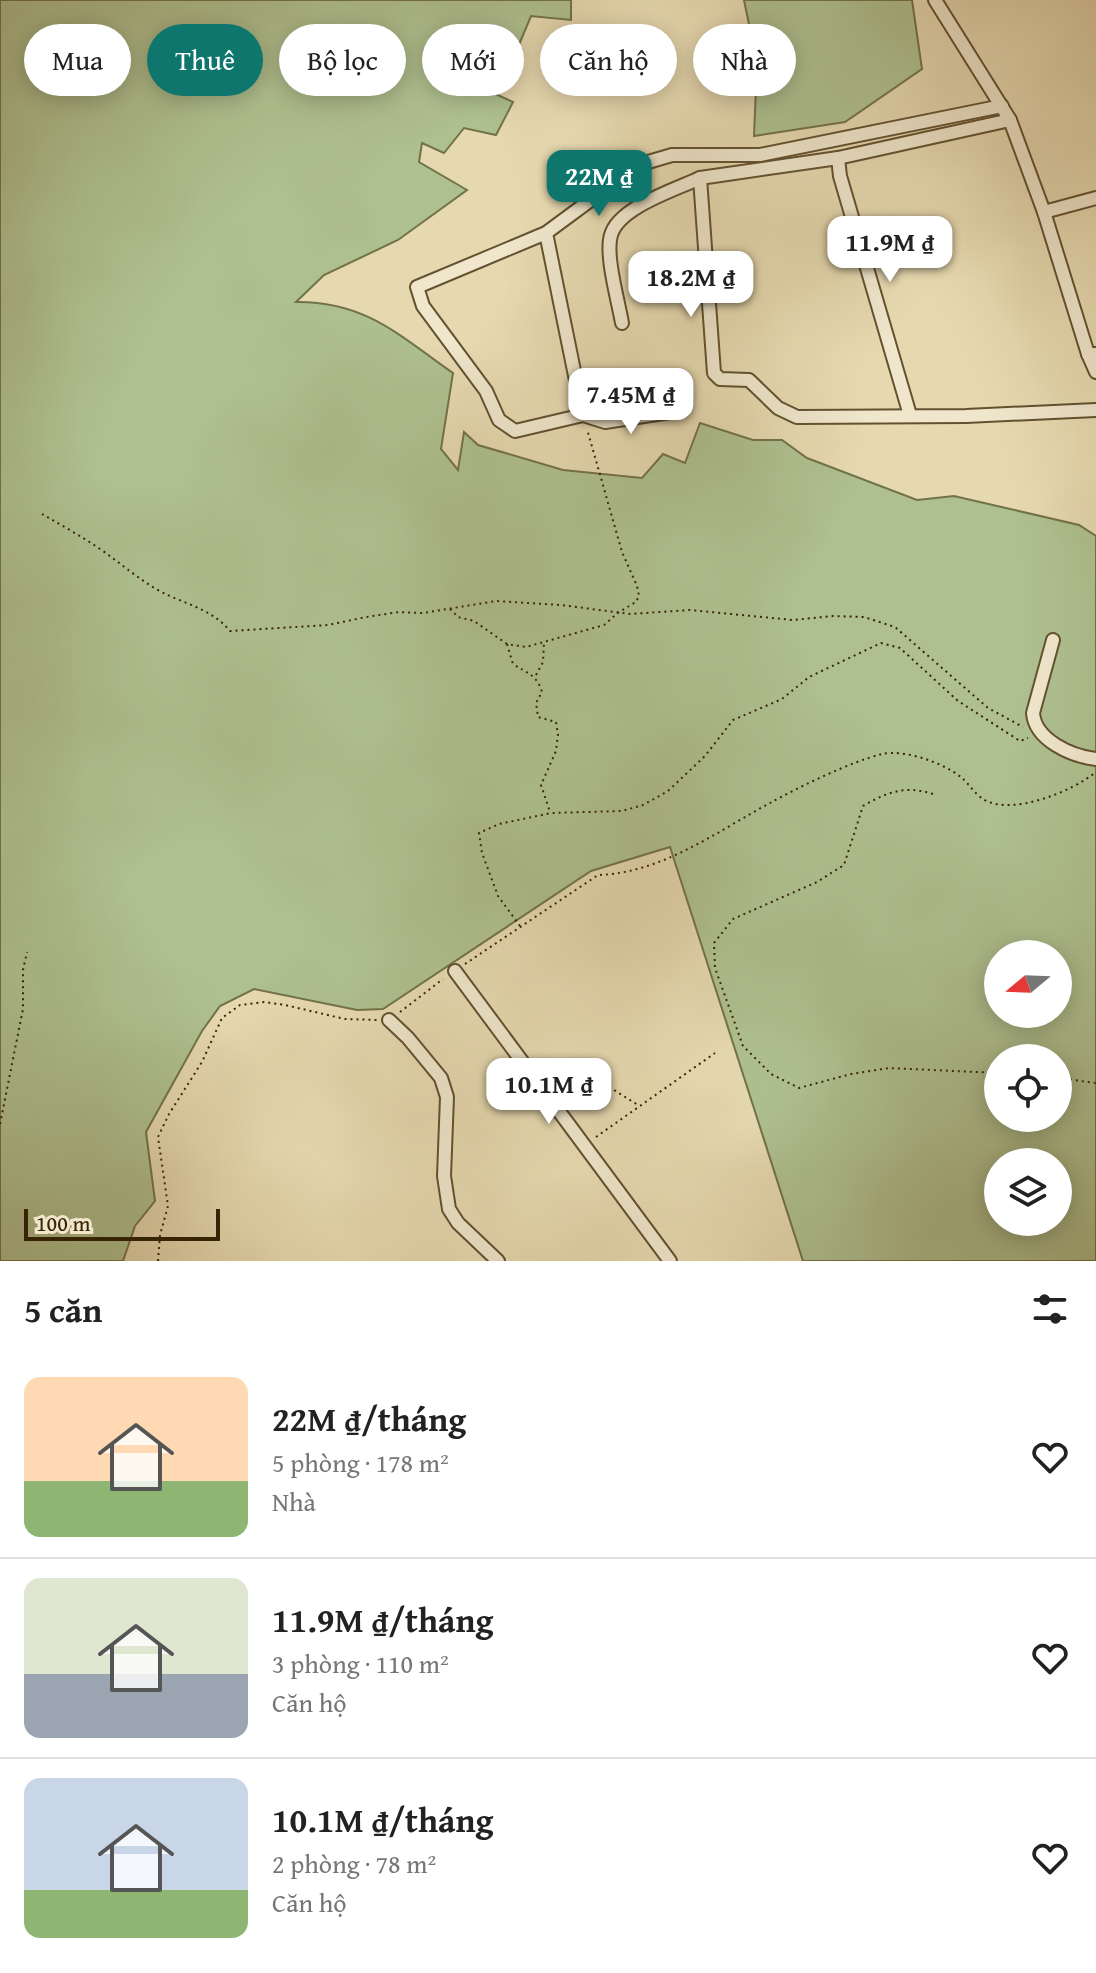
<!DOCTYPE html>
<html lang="vi">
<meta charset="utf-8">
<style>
:root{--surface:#fff;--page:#f2f2f2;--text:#222;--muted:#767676;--line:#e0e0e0;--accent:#0f766e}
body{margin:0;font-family:"Gentium Book Plus",serif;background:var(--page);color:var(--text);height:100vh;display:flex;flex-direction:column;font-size:30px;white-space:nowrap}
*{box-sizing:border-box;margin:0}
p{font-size:26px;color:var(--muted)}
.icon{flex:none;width:44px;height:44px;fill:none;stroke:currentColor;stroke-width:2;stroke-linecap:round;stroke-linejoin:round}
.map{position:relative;height:1261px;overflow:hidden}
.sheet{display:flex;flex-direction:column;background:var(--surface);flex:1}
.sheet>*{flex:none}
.top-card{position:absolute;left:24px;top:24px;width:1048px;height:72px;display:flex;gap:16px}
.needle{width:52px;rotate:251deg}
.fabs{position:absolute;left:984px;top:940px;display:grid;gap:16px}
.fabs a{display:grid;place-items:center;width:88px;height:88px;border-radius:50%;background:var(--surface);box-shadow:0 4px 20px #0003;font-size:40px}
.scale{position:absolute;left:24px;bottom:20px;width:196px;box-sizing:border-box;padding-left:8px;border:4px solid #372404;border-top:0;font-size:22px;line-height:28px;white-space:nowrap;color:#372404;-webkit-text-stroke:6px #efe6cc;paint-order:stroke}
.price{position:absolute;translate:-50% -68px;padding:0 18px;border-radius:16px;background:#fff;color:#222;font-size:26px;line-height:52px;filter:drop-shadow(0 2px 4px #0008)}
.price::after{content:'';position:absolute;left:50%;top:48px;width:24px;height:18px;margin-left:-12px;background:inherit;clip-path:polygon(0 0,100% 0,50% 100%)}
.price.current{background:var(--accent);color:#fff}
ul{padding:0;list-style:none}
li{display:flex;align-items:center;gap:24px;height:200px;padding:0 24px}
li+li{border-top:2px solid var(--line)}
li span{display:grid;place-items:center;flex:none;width:224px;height:160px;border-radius:16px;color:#555}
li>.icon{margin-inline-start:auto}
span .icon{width:96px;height:96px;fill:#fffc;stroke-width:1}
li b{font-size:34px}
h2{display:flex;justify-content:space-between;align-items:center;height:96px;padding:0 24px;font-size:34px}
.tag{padding:0 28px;border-radius:36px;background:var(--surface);box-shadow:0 4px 20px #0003;font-size:28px;line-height:72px}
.tag.current{background:var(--accent);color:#fff}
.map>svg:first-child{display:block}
.green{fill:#aec090;stroke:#72724a;stroke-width:2;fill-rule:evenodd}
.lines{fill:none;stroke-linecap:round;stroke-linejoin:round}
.minor-casing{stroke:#63512f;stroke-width:16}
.path{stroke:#372404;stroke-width:2;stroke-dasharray:2 4;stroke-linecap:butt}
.minor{stroke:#efe6cc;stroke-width:12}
</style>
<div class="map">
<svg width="1096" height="1261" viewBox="0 0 1096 1261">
<rect width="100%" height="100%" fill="#e6d9b0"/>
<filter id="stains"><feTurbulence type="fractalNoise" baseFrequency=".0025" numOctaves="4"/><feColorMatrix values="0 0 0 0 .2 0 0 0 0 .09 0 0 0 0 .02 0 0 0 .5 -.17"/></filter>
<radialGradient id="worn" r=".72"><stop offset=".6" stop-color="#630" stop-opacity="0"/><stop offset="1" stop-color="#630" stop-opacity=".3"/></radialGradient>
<g class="green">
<path d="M 0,0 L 571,0 L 571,20 L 531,16 L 505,78 L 491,92 L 513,102 L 496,135 L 464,128 L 444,153 L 422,143 L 419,162 L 467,190 L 398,240 L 324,275 L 296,302 C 365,301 400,336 453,373 L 441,449 L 458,470 L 464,432 L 478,445 L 563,470 L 642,478 L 663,454 L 685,463 L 700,423 L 753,440 L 782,440 L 807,458 L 917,500 L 954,496 L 1079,525 L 1096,536 L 1096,1261 L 803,1261 L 670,847 L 591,871 L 383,1009 L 357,1010 L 254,989 L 220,1006 L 202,1031 L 146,1132 L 155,1201 L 135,1226 L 123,1261 L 0,1261 ZM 998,954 L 1058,954 L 1058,1014 L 998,1014 ZM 998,1058 L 1058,1058 L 1058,1118 L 998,1118 ZM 998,1162 L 1058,1162 L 1058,1222 L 998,1222 Z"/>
<path d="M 744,0 L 912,0 L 922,69 L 845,122 L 754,136 L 757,63 Z"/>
</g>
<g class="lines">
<g class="minor-casing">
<g id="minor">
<path d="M 935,0 L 1010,120 L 1044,212 L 1088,354 L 1096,354"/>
<path d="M 1010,120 L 838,158 L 700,178 L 714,373 L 720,379 L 749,380 L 778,408 L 797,417 L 966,416 L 1096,410"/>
<path d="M 838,158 L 840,176 L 910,415"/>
<path d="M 1044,212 L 1096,198"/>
<path d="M 546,233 L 583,415 L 515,431 L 499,420 L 486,391 L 423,306 L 417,287 L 546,233 L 638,165 L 672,155 L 760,155 L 1002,106"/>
<path d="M 622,323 C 618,300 605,255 611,235 C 619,207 675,190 700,178"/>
<path d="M 1088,354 L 1096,372"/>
<path d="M 583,415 L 605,422 L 683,410"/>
<path d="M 1053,640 L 1033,713 C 1035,740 1071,756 1096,759"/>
<path d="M 455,971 L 670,1261"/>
<path d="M 389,1020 L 408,1038 L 441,1078 L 447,1097 L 444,1176 L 449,1209 L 458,1223 L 498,1261"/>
</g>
</g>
<g class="path">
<path d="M 42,514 C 61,525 81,536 100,549 C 119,562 136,577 156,589 C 182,604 210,607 230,631 L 328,625 L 366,617 L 399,612 L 423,613 L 496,601 L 561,605 L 630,614 L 690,610 L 793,620 L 833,616 L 864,617 L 895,627 L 988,708 L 1023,727"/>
<path d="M 450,609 L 458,617 L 474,621 L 507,644 L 526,647 L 604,625 L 619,612 L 636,602 L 639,596 L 637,586 L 622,552 L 587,429"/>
<path d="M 507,644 L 513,664 C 527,673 537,675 542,692 L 536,703 L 538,717 L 556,722 L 558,734 L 556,751 L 541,785 L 550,812"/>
<path d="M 536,675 L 543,662 L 544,643"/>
<path d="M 933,794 C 906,785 887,792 863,806 L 844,865 L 817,882 L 733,919 L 714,943 L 715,968 L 743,1046 L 771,1074 L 799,1088 L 851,1074 L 889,1068 L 998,1073"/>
<path d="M 520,926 L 498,896 L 482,853 L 479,833 L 499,824 L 551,813 L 622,811 L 643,805 L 668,791 L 705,756 L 733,720 L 782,699 L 809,677 L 881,643 L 900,648 L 958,701 L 1020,741 L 1028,738"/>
<path d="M 465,964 L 598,875 C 662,873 716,832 770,803 C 799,787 850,762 882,754 C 905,749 944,763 962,778 C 969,784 975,794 983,799 C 1011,817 1073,791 1096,772"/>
<path d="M 400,1012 L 443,979"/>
<path d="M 549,1073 L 569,1067 L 585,1072 L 638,1105"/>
<path d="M 1058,1078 L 1096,1083"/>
<path d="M 0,1124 L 23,1009 L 23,970 L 27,952"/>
<path d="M 596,1137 L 715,1053"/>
<path d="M 158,1261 L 160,1235 L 168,1206 L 158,1137 L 169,1114 L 202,1062 L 222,1018 L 240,1005 L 264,1002 L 285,1005 L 345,1019 L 377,1020"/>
</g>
<use href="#minor" class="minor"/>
</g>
<rect width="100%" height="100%" filter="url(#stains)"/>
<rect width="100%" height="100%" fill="url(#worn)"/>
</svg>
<div class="fabs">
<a><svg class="needle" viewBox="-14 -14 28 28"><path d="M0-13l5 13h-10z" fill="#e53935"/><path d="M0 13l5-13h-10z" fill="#767676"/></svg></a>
<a><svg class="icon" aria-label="locate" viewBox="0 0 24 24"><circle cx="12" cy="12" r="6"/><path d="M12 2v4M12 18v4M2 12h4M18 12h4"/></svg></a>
<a><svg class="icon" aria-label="layers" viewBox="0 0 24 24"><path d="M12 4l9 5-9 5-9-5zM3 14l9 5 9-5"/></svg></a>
</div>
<div class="scale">100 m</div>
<b class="price current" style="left:599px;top:218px">22M ₫</b>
<b class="price" style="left:890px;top:284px">11.9M ₫</b>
<b class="price" style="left:691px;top:319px">18.2M ₫</b>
<b class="price" style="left:631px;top:436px">7.45M ₫</b>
<b class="price" style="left:549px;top:1126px">10.1M ₫</b>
<div class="top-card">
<a class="tag">Mua</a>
<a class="tag current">Thuê</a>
<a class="tag">Bộ lọc</a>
<a class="tag">Mới</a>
<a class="tag">Căn hộ</a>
<a class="tag">Nhà</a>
</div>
</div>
<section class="sheet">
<h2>5 căn<svg class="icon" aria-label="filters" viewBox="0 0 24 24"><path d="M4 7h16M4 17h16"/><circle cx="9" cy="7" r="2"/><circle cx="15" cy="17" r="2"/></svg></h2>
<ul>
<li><span style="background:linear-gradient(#ffd9b3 65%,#8fb573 0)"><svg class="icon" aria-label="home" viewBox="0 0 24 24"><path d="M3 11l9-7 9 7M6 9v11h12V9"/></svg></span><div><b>22M ₫/tháng</b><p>5 phòng · 178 m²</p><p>Nhà</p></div><svg class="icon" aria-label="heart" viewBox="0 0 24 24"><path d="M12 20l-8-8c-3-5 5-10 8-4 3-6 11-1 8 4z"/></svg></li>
<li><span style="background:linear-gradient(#dfe7d0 60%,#9aa5b1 0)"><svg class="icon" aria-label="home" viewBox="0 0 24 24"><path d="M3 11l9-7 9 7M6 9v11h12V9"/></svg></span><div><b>11.9M ₫/tháng</b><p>3 phòng · 110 m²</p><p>Căn hộ</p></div><svg class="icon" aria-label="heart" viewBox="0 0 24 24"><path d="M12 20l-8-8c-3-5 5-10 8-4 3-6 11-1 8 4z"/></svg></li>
<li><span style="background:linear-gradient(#c9d6e8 70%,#8fb573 0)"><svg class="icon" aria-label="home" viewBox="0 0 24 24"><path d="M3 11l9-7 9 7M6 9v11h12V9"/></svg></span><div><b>10.1M ₫/tháng</b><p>2 phòng · 78 m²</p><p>Căn hộ</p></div><svg class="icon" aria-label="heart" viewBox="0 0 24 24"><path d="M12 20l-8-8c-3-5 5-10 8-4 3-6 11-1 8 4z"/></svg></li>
</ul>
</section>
